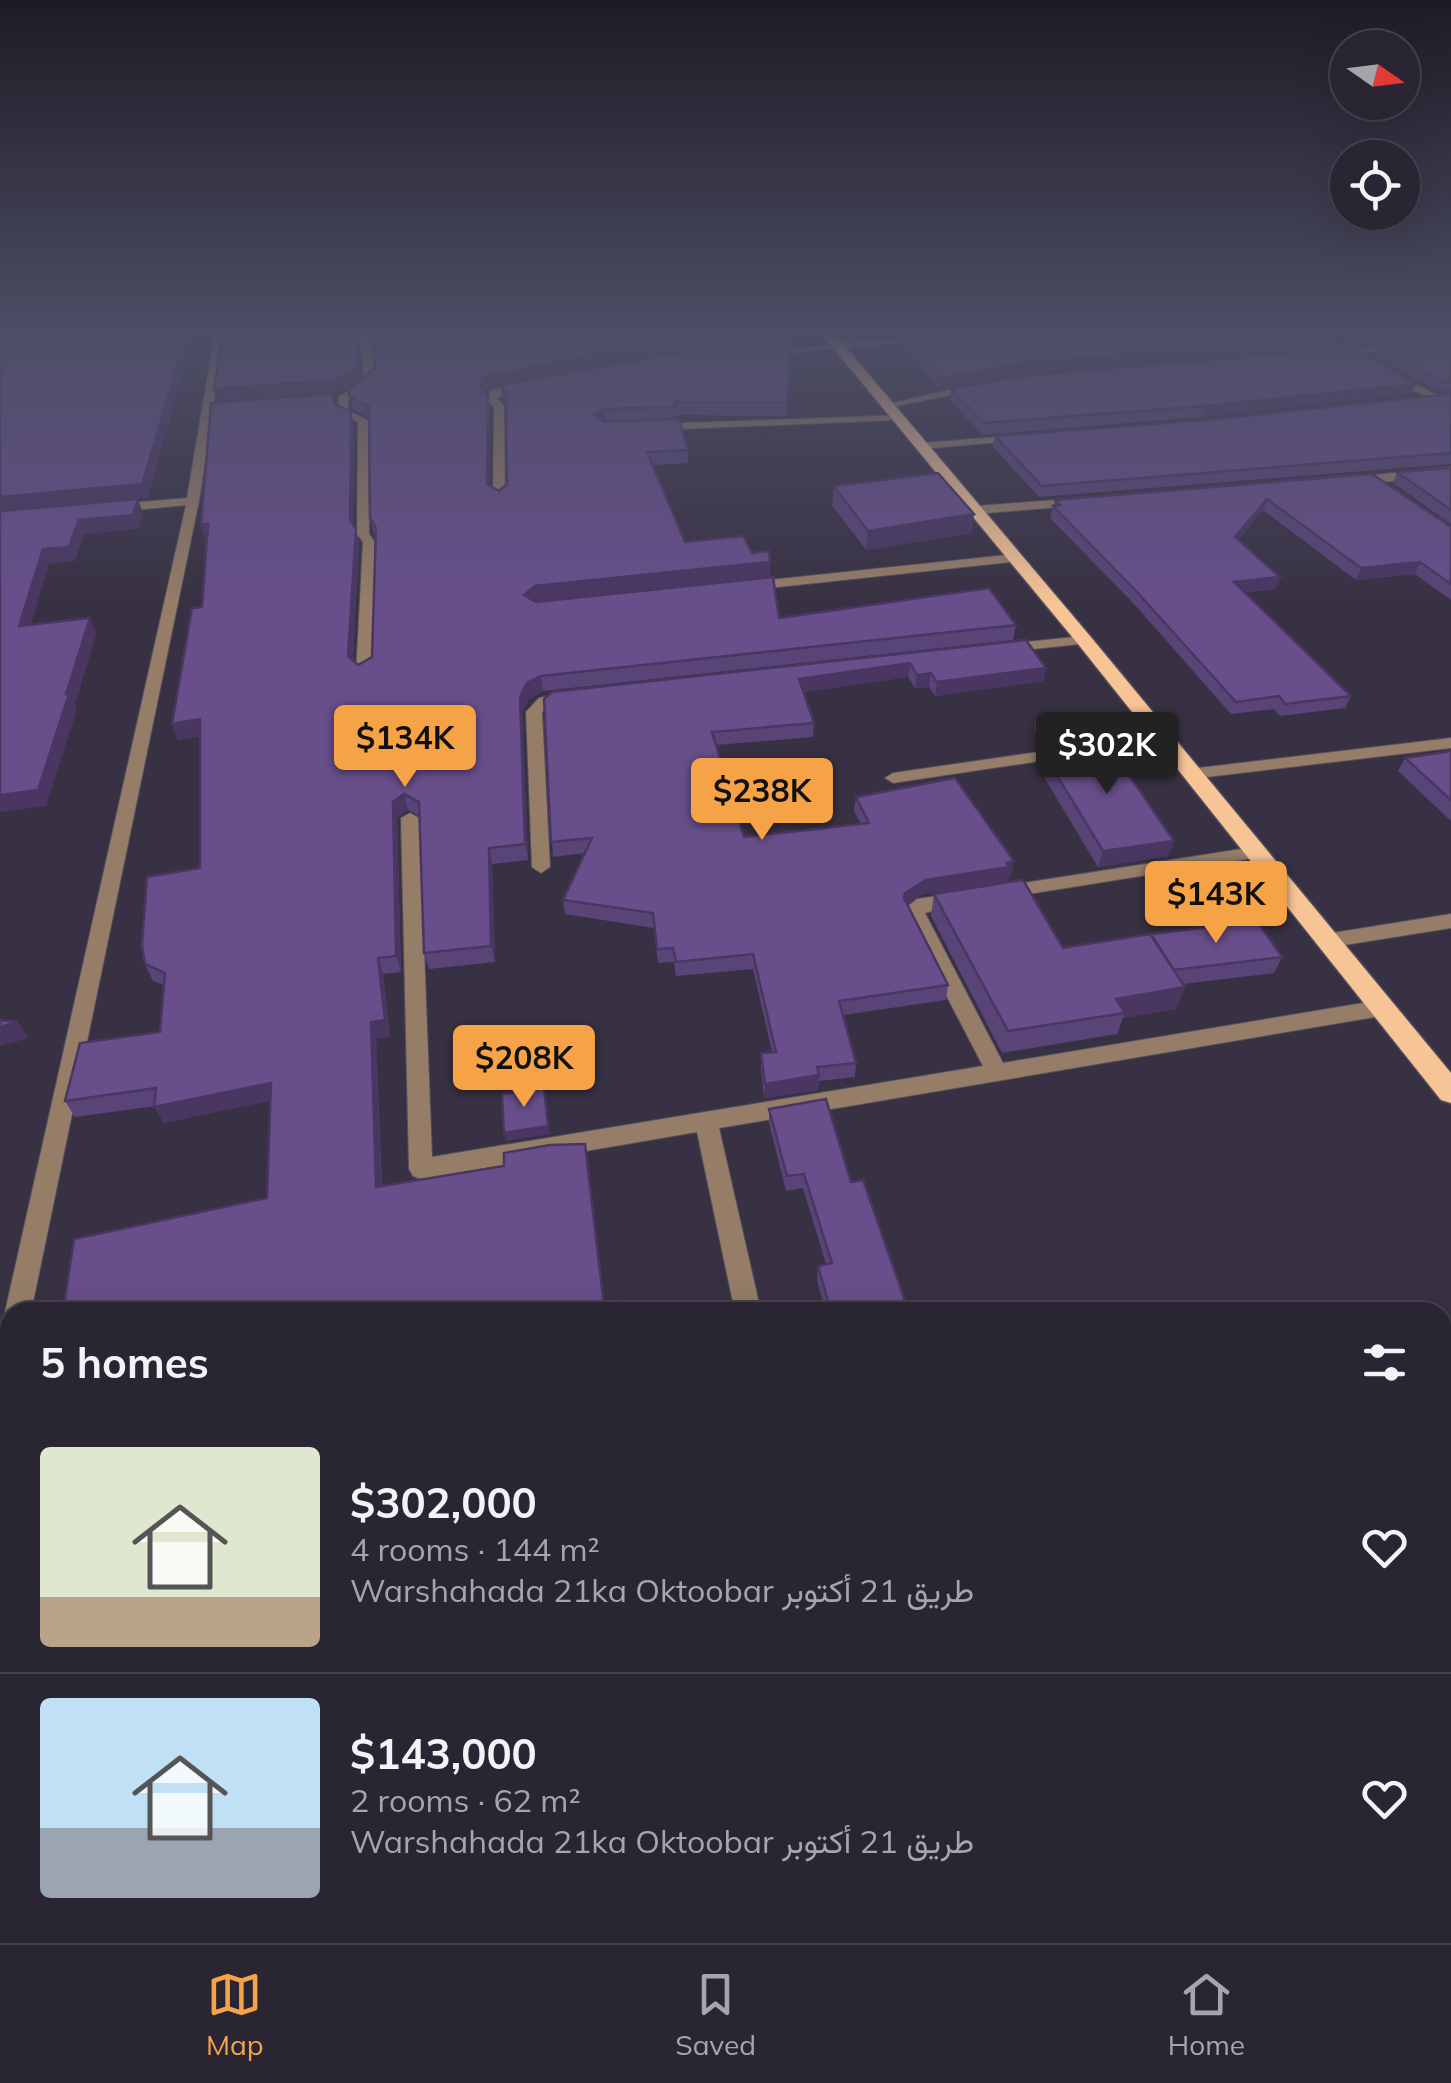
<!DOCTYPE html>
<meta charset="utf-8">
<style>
:root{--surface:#2a2532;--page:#322d3a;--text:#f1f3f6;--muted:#a5a5ac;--line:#46424d;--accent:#f6a247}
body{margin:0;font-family:Mulish,Vazirmatn,sans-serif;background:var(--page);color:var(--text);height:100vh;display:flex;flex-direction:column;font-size:38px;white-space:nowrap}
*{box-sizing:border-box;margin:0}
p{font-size:32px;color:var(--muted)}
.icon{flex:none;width:55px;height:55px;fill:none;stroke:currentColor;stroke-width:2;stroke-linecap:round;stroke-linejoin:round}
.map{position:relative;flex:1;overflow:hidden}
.side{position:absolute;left:0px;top:1302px;width:1452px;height:642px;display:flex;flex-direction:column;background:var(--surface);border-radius:30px 30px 0 0;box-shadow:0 10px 40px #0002,0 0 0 2px var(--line)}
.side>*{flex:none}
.needle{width:65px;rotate:104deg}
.tools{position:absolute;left:1330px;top:30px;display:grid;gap:20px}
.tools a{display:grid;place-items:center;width:90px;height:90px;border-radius:50%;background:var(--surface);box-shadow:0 10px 40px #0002,0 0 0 2px var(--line);font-size:50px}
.price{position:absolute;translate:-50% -85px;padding:0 22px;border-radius:10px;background:var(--accent);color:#111;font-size:32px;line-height:65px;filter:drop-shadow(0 2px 5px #0008)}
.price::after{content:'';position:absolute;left:50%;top:60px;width:30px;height:22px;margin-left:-15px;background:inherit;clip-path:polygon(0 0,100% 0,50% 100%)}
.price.selected{background:#222;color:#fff}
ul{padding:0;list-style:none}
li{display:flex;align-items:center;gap:30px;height:250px;padding:0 40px}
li+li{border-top:2px solid var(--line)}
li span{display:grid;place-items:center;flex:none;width:280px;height:200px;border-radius:10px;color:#555}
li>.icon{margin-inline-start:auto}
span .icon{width:120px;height:120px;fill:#fffc;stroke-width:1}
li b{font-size:42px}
h2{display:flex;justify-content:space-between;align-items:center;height:120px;padding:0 40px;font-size:42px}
.dock{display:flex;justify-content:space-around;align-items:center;height:140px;border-top:2px solid var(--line);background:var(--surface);font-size:28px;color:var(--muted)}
.dock a{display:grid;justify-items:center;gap:5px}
.dock .selected{color:var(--accent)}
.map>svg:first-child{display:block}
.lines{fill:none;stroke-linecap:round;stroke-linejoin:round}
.service-casing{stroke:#554f5f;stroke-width:2}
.minor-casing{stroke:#554f5f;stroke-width:2}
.primary-casing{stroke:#554f5f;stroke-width:3}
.service{fill:#957d67;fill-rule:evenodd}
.minor{fill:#957d67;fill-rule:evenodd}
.primary{fill:#f6c495;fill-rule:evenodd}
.wall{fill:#594478;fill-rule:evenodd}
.shaded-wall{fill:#493762}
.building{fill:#684f8c;stroke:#493762;stroke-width:2.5}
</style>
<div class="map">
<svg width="1451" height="1943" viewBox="0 0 1451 1943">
<rect width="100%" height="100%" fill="#383143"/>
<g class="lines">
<g class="service-casing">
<g id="service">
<path d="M 1162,734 L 1168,736 L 1168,742 L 893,783 L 885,778 L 893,773 Z"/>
<path d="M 1451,914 L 1451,928 L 1326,948 L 1316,941 L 1326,934 Z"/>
<path d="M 1451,1564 L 1451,1594 L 1442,1596 L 1442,1566 Z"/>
</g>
</g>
<g class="minor-casing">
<g id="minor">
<path d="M 215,332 L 225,332 L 199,501 L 31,1312 L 10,1312 L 10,1321 L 5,1312 L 186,505 L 116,512 L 110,508 L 116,504 L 187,498 Z"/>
<path d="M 360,332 L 370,332 L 374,381 L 348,400 L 348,411 L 368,420 L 369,534 L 375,542 L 372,672 L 364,677 L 356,672 L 363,542 L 357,534 L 358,422 L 338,413 L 339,397 L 364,380 Z"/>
<path d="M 927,335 L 930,340 L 767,355 L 762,352 Z"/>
<path d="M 1451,339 L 1451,345 L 1333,355 L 1328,352 Z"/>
<path d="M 1388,373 L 1396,373 L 1451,403 L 1451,410 L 1388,377 Z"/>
<path d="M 521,381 L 530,383 L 497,398 L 504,406 L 505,498 L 499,502 L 493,498 L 494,407 L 486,399 L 490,391 Z"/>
<path d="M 976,384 L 980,389 L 888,408 L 883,405 Z"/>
<path d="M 902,415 L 902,419 L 898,420 L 657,430 L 651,427 L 657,424 Z"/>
<path d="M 1021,435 L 1025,436 L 1025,440 L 922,449 L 916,446 L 922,443 Z"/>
<path d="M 1451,467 L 1451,475 L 1354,485 L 1348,481 L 1354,477 Z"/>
<path d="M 1080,498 L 1084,499 L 1084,505 L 977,514 L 971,510 L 977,506 Z"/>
<path d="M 1016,554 L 1023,558 L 1021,561 L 750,590 L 743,586 L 750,582 Z"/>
<path d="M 1084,636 L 1089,637 L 1089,643 L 1007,652 L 1000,648 L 1007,644 Z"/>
<path d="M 570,691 L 575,693 L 575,699 L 553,703 L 542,712 L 550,867 L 541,873 L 532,867 L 526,712 L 539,698 Z"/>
<path d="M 1451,738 L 1451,748 L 1190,779 L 1182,774 L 1190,769 Z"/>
<path d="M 410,813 L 419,818 L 432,1157 L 983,1066 L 907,920 L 908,906 L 917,899 L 956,893 L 965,899 L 963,903 L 925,913 L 1003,1063 L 1381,1000 L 1388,1003 L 1391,1008 L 1388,1013 L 1381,1016 L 719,1128 L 761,1312 L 735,1312 L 697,1132 L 421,1179 L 413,1176 L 409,1169 L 401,818 Z"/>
<path d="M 1254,847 L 1260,849 L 1263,853 L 1260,857 L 1004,898 L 995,892 L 1004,886 Z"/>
<path d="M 10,1336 L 10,1402 L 0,1407 L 0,1341 Z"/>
<rect x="382" y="1935" width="36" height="8"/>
<path d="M 961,1935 L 998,1935 L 1001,1943 L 964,1943 Z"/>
<path d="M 1283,1935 L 1345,1935 L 1342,1943 L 1280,1943 Z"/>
</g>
</g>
<g class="primary-casing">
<path id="primary" d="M 820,332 L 833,332 L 1090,636 L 1451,1073 L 1451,1103 L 1441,1100 L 1078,644 Z"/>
</g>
<use href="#service" class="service"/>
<use href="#minor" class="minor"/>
<use href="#primary" class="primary"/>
</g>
<g class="wall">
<path d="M 372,332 L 791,332 L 791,343 L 781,344 L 792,343 L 786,416 L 676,415 L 676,420 L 679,419 L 688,450 L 688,463 L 653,465 L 685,542 L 743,536 L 752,553 L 769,551 L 770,576 L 536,602 L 773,577 L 779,618 L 989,588 L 1016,625 L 1013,640 L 543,691 L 529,699 L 522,712 L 528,860 L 492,864 L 495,962 L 429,969 L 424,953 L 419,816 L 408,810 L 397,818 L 401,972 L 383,974 L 390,1036 L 376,1039 L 382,1186 L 504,1166 L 504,1153 L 550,1145 L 585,1144 L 604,1306 L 623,1301 L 626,1312 L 63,1312 L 74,1239 L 267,1198 L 271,1100 L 164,1123 L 155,1106 L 75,1117 L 65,1101 L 80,1043 L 160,1032 L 164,985 L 153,981 L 145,964 L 142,945 L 147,877 L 200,868 L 200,736 L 178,740 L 172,724 L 192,608 L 202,607 L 207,539 L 205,539 L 201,525 L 211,403 L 332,394 L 335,405 L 351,411 L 354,425 L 353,525 L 359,543 L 353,660 L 358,665 L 372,657 L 375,537 L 370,518 L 369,418 L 352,409 L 349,389 L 375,368 ZM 639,360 L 540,378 L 605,364 ZM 500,386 L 502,398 L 506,404 L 507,484 L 499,491 L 489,485 L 490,409 L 488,396 L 485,392 L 487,389 Z"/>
<path d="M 1336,332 L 1451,332 L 1355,344 Z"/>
<path d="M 900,335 L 1334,337 L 1331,346 L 1013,374 L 940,389 L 899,345 Z"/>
<path d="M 1451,339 L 1451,391 L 1437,391 L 1375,356 L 1379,346 Z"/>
<path d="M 951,389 L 1411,394 L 1202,417 L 982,435 L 950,400 Z"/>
<path d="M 1451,394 L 1451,464 L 1039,497 L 993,447 L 995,436 L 1205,420 Z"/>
<path d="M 1451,468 L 1451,524 L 1393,483 L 1397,472 Z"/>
<path d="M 1372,474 L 1451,527 L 1451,600 L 1415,574 L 1356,580 L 1263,510 L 1238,540 L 1276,589 L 1245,592 L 1351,696 L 1345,708 L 1280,716 L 1274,709 L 1231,714 L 1135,605 L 1050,518 L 1055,500 Z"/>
<path d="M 834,486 L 974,514 L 971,533 L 866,550 L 832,505 Z"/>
<path d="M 1026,640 L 1046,668 L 1043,681 L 935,696 L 929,687 L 915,688 L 908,677 L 803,692 L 814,723 L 813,737 L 716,745 L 744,837 L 861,824 L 854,811 L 856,797 L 1011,876 L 1007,877 L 1006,882 L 923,894 L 907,905 L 948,985 L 946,1000 L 843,1015 L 856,1063 L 855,1077 L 819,1081 L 818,1090 L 764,1098 L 761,1067 L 761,1053 L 772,1052 L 753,969 L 676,976 L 674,962 L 658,963 L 654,928 L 565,914 L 563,900 L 585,853 L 553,857 L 544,699 Z"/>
<path d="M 1036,720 L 1092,733 L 1090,741 L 1047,747 L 1034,728 Z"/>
<path d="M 1042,751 L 1174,841 L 1168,856 L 1098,867 L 1038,767 Z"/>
<path d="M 1451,751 L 1451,821 L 1398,771 L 1405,758 Z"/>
<path d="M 934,894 L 1063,948 L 1282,957 L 1274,973 L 1183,984 L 1176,1009 L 1123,1018 L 1117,1034 L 1002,1053 L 931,916 Z"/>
<path d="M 769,1109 L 851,1182 L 909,1312 L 824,1306 L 817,1280 L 818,1266 L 826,1264 L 803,1188 L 786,1191 L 769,1123 Z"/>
<path d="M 10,1374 L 10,1459 L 4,1460 L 0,1456 L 0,1406 Z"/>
<path d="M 1451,1625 L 1451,1943 L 1446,1943 L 1442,1935 L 1442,1628 Z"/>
<path d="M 1084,1935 L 1259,1935 L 1262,1943 L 1087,1943 Z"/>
</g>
<g class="shaded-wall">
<path d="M 0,332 L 15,332 L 0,349 Z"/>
<path d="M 187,332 L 194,332 L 148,498 L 0,511 L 0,497 Z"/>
<path d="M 356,332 L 357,332 L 360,378 L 339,392 L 217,402 L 214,389 Z"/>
<path d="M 776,332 L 791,332 L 791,343 L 605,364 L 487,389 L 482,400 L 480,387 L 485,377 L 604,352 Z"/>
<path d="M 1387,332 L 1451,332 L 1451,336 L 1355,344 L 1358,335 Z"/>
<path d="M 1334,337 L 1331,346 L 1013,374 L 940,389 L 941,379 L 1014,364 Z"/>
<path d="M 1416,384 L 1411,394 L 1202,417 L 1205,406 Z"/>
<path d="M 488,396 L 490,409 L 489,498 L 487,484 Z"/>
<path d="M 604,409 L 605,422 L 594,414 Z"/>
<path d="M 351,411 L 354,425 L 353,534 L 350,520 Z"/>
<path d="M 138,499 L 143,513 L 139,529 L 84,534 L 75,561 L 49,564 L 26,641 L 19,626 L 43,549 L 79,520 Z"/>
<path d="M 1267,499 L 1263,510 L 1231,549 L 1235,537 Z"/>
<path d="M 974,514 L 971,533 L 866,550 L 868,531 Z"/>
<path d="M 208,524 L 213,539 L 205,539 L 201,525 Z"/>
<path d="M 356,529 L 359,543 L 352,672 L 348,656 Z"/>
<path d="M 770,562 L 770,576 L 526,610 L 524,595 L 535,586 Z"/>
<path d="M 1420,562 L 1415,574 L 1356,580 L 1361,568 Z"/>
<path d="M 1280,577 L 1276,589 L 1230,594 L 1234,582 Z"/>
<path d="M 90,618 L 96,634 L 75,705 L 77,709 L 46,806 L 0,812 L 0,795 L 66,694 Z"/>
<path d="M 910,663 L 908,677 L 798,693 L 799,679 Z"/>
<path d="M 1046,668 L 1043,681 L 935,696 L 937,682 Z"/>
<path d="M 931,673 L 929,687 L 915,688 L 917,675 Z"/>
<path d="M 541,676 L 543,691 L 529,699 L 522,712 L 528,860 L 525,844 L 520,697 L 527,683 Z"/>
<path d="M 200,719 L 206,735 L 178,740 L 172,724 Z"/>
<path d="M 1092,733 L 1090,741 L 1047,747 L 1049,739 Z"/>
<path d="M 404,794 L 408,810 L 397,818 L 401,972 L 396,956 L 393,802 Z"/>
<path d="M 1174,841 L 1168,856 L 1098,867 L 1103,851 Z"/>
<path d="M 489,848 L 492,864 L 495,962 L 491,946 Z"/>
<path d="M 1014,861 L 1011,876 L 1007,877 L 1006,882 L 923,894 L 903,908 L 905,893 L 926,880 Z"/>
<path d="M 378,958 L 383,974 L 390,1036 L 376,1039 L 382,1202 L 376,1187 L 371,1022 Z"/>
<path d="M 1185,987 L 1176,1009 L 1123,1018 L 1125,1013 L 1116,999 Z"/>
<path d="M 18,1022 L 28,1038 L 0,1046 L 0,1027 Z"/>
<path d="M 819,1075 L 818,1090 L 764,1098 L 765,1084 Z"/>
<path d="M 271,1083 L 278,1099 L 164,1123 L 154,1107 Z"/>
<path d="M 545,1096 L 550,1134 L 506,1141 L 504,1133 Z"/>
<rect x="352" y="1935" width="12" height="8"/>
<path d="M 633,1935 L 656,1935 L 630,1943 L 606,1943 Z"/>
</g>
<g class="building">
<path d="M 18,332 L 187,332 L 142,484 L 0,497 L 0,350 Z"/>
<path d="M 223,332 L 356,332 L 357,366 L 336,380 L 214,389 Z"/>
<path d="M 372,332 L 776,332 L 604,352 L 485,377 L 480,387 L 488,396 L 487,484 L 499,491 L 507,484 L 506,393 L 500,385 L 677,353 L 792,343 L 787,402 L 675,402 L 676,407 L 604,409 L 594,414 L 604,422 L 679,419 L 688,450 L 647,452 L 685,542 L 743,536 L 752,553 L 769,551 L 770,562 L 535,586 L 524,595 L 536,602 L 773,577 L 779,618 L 989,588 L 1016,625 L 541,676 L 527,683 L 520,697 L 525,844 L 489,848 L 491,946 L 424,953 L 419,802 L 404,794 L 393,802 L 396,956 L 378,958 L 385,1020 L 371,1022 L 376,1187 L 504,1166 L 504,1153 L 550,1145 L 585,1144 L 604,1306 L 623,1301 L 626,1312 L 63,1312 L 74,1239 L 267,1198 L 271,1083 L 154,1107 L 156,1088 L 65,1101 L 80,1043 L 160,1032 L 165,973 L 145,964 L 142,945 L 147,877 L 200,868 L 200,719 L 172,724 L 192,608 L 202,607 L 208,524 L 201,525 L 211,403 L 332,394 L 335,405 L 351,411 L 350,520 L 356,529 L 348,656 L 358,665 L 372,657 L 376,528 L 370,518 L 369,407 L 349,396 L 349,389 L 375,368 Z"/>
<path d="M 924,332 L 1327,332 L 1334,337 L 1014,364 L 941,379 L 900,335 Z"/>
<path d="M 1355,332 L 1387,332 L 1358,335 Z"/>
<path d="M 1451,339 L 1451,381 L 1441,381 L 1379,346 Z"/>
<path d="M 1354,347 L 1416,384 L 1205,406 L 984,423 L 951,389 L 1015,377 Z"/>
<path d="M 1451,394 L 1451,453 L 1042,486 L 995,436 L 1205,420 Z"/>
<path d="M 1451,468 L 1451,510 L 1397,472 Z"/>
<path d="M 938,473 L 974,514 L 868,531 L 834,486 Z"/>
<path d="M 1372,474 L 1451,527 L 1451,584 L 1420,562 L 1361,568 L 1267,499 L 1235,537 L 1280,577 L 1234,582 L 1351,696 L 1285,704 L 1279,696 L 1236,702 L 1138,593 L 1053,506 L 1060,505 L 1055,500 Z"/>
<path d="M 138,499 L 133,515 L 79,520 L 69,547 L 43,549 L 19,626 L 90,618 L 66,694 L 69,694 L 38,790 L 0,795 L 0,511 Z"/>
<path d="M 1026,640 L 1046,668 L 937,682 L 931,673 L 917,675 L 910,663 L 799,679 L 814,723 L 712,732 L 744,837 L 869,823 L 856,797 L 955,778 L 1014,861 L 1007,863 L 1009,867 L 926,880 L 905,893 L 904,898 L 948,985 L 839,1001 L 856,1063 L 817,1067 L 819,1075 L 765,1084 L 761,1053 L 776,1052 L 753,954 L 676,962 L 673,948 L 657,949 L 653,913 L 563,900 L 592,838 L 551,842 L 544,699 L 552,692 Z"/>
<path d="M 1079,714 L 1092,733 L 1049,739 L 1036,720 Z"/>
<path d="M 1105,740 L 1174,841 L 1103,851 L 1042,751 Z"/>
<path d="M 1451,751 L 1451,800 L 1405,758 Z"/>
<path d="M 1023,880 L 1063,948 L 1150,934 L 1185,987 L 1116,999 L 1125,1013 L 1008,1031 L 934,894 Z"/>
<path d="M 1257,921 L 1282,957 L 1174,970 L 1151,934 Z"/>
<path d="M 0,1020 L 18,1022 L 0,1027 Z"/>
<path d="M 544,1088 L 548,1126 L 504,1133 L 502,1094 Z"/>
<path d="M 826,1099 L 851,1182 L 863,1180 L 909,1312 L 785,1312 L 829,1305 L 818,1266 L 832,1263 L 804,1174 L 787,1176 L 769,1109 Z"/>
<path d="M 8,1374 L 10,1374 L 10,1443 L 0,1445 L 0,1406 Z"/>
<path d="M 1451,1625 L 1451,1890 L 1442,1874 L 1442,1628 Z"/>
<path d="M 10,1715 L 10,1935 L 352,1935 L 352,1943 L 0,1943 L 0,1763 Z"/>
<path d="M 568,1935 L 633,1935 L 606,1943 L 569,1943 Z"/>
<path d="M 1101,1935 L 1259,1935 L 1262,1943 L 1104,1943 Z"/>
</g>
<linearGradient id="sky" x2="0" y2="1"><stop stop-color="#1f1b25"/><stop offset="0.55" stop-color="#4d4e66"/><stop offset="1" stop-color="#4d4e66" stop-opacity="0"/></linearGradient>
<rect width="1451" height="604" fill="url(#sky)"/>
</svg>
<div class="tools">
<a><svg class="needle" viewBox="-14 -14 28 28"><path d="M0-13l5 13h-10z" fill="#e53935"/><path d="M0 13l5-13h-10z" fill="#a5a5ac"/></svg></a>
<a><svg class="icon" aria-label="locate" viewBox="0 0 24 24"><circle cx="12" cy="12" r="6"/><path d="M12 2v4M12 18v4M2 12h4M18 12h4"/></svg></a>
</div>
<b class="price" style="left:405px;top:790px">$134K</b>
<b class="price selected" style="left:1107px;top:797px">$302K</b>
<b class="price" style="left:762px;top:843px">$238K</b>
<b class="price" style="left:1216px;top:946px">$143K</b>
<b class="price" style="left:524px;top:1110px">$208K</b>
<section class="side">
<h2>5 homes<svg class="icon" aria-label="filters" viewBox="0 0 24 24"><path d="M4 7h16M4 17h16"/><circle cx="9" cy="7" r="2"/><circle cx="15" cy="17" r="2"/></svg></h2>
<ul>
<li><span style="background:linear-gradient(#dfe7d0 75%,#b9a48a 0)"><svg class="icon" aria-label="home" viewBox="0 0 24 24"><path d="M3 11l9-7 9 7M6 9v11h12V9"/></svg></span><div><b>$302,000</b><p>4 rooms · 144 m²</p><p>Warshahada 21ka Oktoobar طريق 21 أكتوبر</p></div><svg class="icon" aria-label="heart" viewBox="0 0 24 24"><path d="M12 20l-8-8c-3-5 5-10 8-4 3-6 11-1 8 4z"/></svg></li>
<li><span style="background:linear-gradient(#bfe0f5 65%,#9aa5b1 0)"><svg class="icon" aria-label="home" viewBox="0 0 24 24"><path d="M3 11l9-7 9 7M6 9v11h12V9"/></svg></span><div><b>$143,000</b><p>2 rooms · 62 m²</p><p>Warshahada 21ka Oktoobar طريق 21 أكتوبر</p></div><svg class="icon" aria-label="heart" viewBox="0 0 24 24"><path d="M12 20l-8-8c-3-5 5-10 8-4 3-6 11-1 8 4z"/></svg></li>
</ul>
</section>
</div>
<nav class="dock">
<a class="selected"><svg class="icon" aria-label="map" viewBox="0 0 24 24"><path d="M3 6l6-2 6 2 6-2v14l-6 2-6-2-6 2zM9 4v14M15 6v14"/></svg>Map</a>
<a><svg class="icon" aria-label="saved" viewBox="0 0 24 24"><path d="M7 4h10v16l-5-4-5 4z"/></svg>Saved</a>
<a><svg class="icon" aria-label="home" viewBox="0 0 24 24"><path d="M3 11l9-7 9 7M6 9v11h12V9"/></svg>Home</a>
</nav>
